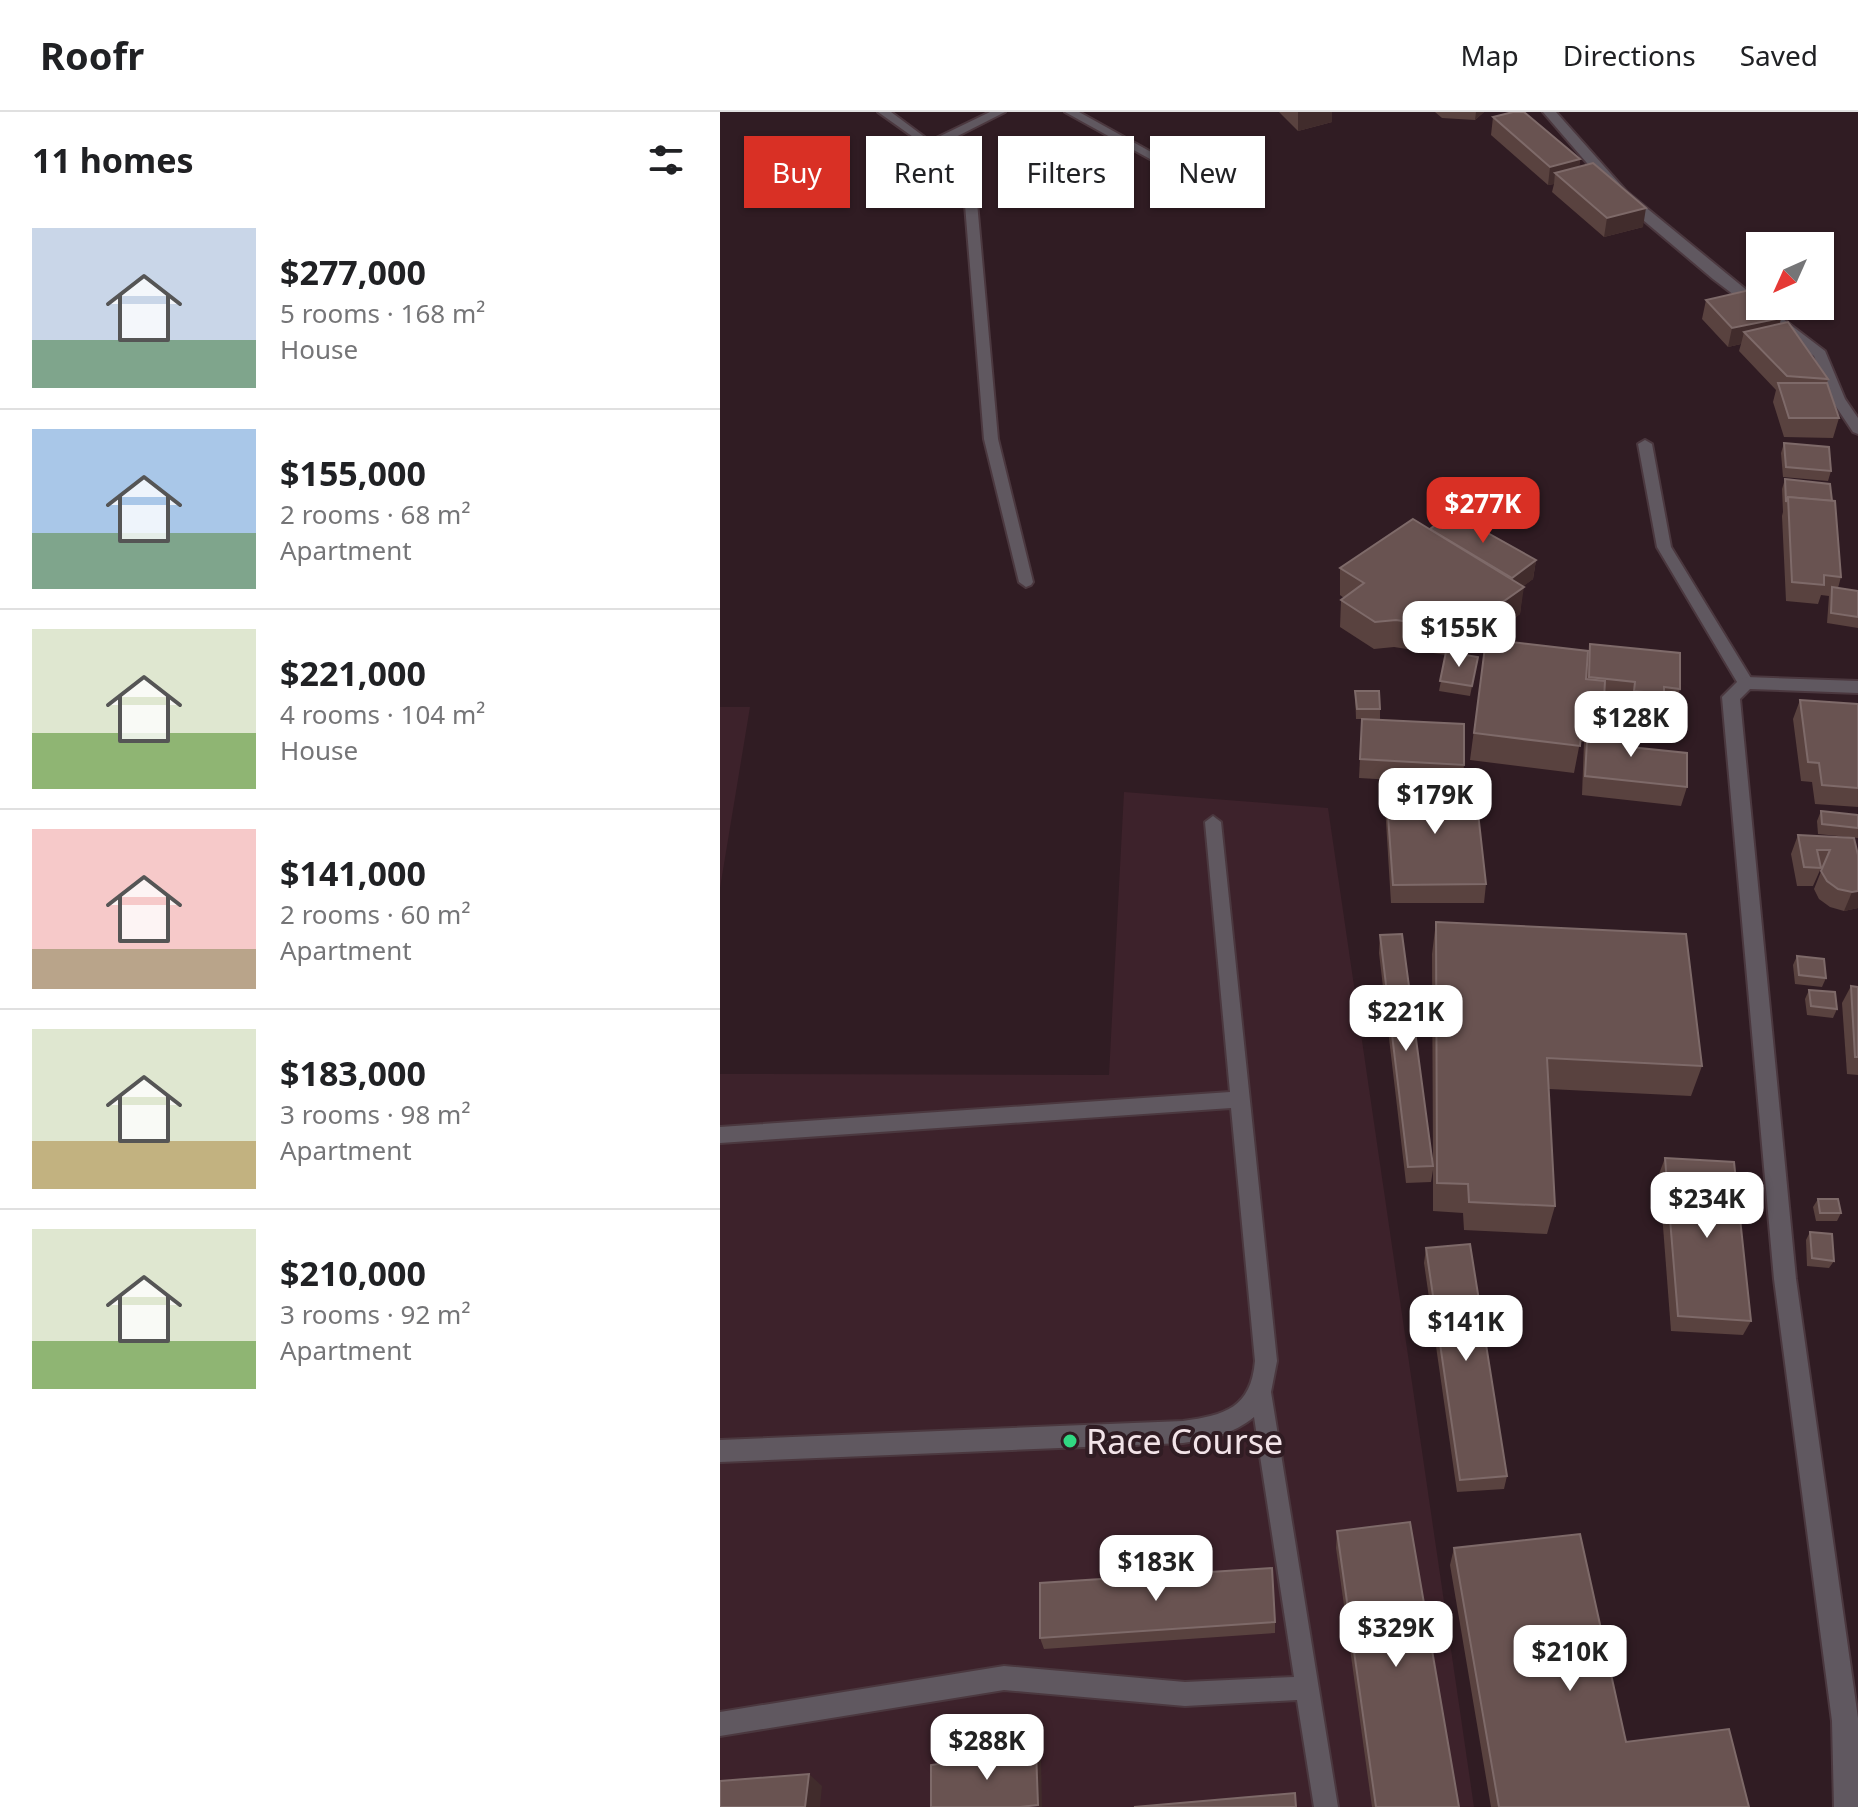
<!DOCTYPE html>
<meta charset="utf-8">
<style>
:root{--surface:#fff;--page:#f6f6f6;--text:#202124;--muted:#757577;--line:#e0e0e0;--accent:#d93025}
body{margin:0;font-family:"Noto Sans",sans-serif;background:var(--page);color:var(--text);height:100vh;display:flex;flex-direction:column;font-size:30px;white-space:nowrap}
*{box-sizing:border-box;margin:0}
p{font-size:26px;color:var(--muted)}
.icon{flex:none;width:44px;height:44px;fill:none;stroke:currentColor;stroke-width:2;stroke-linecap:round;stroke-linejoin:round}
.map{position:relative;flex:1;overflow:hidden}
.drawer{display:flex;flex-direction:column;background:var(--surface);width:720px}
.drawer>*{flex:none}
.banner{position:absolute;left:24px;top:24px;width:760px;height:72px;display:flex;gap:16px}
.needle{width:52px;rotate:225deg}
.tools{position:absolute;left:1026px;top:120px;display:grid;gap:16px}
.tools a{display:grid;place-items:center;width:88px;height:88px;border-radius:0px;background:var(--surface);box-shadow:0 2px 6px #0004;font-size:40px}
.price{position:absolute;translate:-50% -68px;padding:0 18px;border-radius:16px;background:#fff;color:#222;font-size:26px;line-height:52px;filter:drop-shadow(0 2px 4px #0008)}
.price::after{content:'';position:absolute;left:50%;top:48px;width:24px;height:18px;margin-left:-12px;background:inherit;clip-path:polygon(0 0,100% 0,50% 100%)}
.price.active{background:var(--accent);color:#fff}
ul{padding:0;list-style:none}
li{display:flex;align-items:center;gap:24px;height:200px;padding:0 32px}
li+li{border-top:2px solid var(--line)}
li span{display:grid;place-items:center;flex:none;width:224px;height:160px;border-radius:0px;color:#555}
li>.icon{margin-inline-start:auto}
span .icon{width:96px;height:96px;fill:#fffc;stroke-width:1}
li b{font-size:34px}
h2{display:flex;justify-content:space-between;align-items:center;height:96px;padding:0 32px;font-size:34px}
.pill{padding:0 28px;border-radius:0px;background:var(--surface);box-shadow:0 2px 6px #0004;font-size:28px;line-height:72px}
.pill.active{background:var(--accent);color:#fff}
header{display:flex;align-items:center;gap:48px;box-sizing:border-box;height:112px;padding:0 40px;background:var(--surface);border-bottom:2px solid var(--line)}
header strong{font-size:38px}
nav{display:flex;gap:44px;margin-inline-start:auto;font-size:28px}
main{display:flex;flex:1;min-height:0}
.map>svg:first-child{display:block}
.built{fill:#3d222b}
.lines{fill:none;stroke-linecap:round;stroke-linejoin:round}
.service-casing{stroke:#4b383f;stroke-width:4}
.minor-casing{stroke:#4b383f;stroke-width:4}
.service{fill:#605860;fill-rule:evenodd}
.minor{fill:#605860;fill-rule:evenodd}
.wall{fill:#59423f}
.shaded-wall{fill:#412c2c}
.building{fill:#695351;stroke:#7e6a69;stroke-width:2}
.poi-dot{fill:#31d882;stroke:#301c23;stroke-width:3}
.labels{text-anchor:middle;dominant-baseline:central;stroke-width:8;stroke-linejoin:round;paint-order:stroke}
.near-poi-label{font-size:34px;fill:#f2e3e8;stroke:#301c23;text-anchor:start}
</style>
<header>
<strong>Roofr</strong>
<nav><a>Map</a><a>Directions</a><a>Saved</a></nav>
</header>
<main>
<section class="drawer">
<h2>11 homes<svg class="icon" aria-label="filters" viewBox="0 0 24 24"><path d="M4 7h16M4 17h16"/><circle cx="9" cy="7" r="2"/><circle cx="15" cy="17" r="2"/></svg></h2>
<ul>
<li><span style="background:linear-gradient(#c9d6e8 70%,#7fa58c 0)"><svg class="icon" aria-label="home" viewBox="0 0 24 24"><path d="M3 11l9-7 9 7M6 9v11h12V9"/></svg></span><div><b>$277,000</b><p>5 rooms · 168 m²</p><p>House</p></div></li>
<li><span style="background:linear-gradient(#a9c7e8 65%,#7fa58c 0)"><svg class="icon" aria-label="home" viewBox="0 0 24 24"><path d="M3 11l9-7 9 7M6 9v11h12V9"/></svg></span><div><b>$155,000</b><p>2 rooms · 68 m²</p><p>Apartment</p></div></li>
<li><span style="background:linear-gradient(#dfe7d0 65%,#8fb573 0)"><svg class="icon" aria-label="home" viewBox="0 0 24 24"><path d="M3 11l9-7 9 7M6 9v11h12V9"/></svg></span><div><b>$221,000</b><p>4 rooms · 104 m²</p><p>House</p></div></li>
<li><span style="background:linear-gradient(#f6c9c9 75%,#b9a48a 0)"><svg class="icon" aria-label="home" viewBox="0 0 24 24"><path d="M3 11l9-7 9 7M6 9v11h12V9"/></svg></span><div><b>$141,000</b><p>2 rooms · 60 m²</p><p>Apartment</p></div></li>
<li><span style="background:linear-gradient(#dfe7d0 70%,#c2b280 0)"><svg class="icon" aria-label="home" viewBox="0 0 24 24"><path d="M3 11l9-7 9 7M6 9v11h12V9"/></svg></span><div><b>$183,000</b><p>3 rooms · 98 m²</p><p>Apartment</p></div></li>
<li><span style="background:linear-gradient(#dfe7d0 70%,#8fb573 0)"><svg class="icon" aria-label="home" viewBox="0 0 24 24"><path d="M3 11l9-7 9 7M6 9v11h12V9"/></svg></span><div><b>$210,000</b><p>3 rooms · 92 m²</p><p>Apartment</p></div></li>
</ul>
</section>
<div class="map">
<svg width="1138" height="1695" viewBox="0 0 1138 1695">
<rect width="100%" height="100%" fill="#301c23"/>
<g class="built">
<path d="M 0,595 L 30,595 L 0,776 Z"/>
<path d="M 404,680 L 608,696 L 754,1695 L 0,1695 L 0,962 L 389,963 Z"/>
</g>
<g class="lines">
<g class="service-casing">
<g id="service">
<path d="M 158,0 L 171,0 L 210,29 L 270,0 L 285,0 L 216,35 L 256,79 L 278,327 L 313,470 L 311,473 L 306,475 L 299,470 L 264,327 L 244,80 L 196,27 Z"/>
<path d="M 345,0 L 359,0 L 440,45 L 430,47 Z"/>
<path d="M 925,328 L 932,332 L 951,435 L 1034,571 L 1032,575 L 1020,575 L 937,435 L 918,332 Z"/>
<path d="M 493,704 L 501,710 L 557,1249 L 551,1280 L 618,1695 L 594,1695 L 577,1588 L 465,1594 L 284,1578 L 0,1624 L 0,1600 L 284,1554 L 465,1570 L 574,1565 L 534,1305 C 514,1322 488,1327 463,1331 L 0,1350 L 0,1328 L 463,1309 C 505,1303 531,1296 535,1249 L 511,996 L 0,1031 L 0,1015 L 510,980 L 485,710 Z"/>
</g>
</g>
<g class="minor-casing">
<g id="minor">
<path d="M 823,0 L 836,0 L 907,80 L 1040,189 L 1040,194 L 1046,194 L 1105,239 L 1125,287 L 1138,306 L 1138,322 L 1133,320 L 1111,287 L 1094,244 L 993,167 L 897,86 Z"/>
<path d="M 1026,565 L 1138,569 L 1138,581 L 1030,577 L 1020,587 L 1076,1167 L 1138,1606 L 1138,1695 L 1114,1695 L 1112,1609 L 1054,1167 L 1002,585 L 1020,567 Z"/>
</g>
</g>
<use href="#service" class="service"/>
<use href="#minor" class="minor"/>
</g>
<g class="wall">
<path d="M 559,0 L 612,0 L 612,10 L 578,19 Z"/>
<path d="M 715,0 L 764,0 L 755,8 L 722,6 Z"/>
<path d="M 773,5 L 860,47 L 859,55 L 923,115 L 884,125 L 832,80 L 834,72 L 828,73 L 771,23 Z"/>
<path d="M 986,188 L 1061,206 L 1060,212 L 1108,267 L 1107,271 L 1119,306 L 1113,326 L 1064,325 L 1053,290 L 1056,278 L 1019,239 L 1021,232 L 1008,235 L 982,207 Z"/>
<path d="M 1064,331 L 1111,359 L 1108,369 L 1063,365 L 1061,341 Z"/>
<path d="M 1065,367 L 1112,389 L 1121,465 L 1118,476 L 1138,479 L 1138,516 L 1107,511 L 1109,484 L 1101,483 L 1098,492 L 1066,489 L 1062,404 L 1063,400 L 1062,377 Z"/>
<path d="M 710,417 L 816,448 L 813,467 L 803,474 L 800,502 L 744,543 L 756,555 L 750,584 L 719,579 L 726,543 L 674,535 L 654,537 L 620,515 L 621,488 L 624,486 L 620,483 L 620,456 Z"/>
<path d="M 766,527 L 867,549 L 870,532 L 960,577 L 955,596 L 941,594 L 939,601 L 910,598 L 910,589 L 884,586 L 881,613 L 967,675 L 961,694 L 862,683 L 864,630 L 860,630 L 854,661 L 750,648 Z"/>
<path d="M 635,579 L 660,597 L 660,607 L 636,607 Z"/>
<path d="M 1080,588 L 1138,592 L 1138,695 L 1095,692 L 1092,670 L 1081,669 L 1073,607 Z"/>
<path d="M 642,607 L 744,653 L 742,672 L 639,666 Z"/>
<path d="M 666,676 L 766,772 L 764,791 L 671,791 L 665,694 Z"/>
<path d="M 1101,699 L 1138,703 L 1138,726 L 1098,722 L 1097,709 Z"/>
<path d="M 1078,723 L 1134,726 L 1138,796 L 1124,799 L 1110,795 L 1099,787 L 1094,777 L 1102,757 L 1101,756 L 1093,774 L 1077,774 L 1071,742 Z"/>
<path d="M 716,810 L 982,954 L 971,984 L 829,977 L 835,1094 L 827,1122 L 744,1118 L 743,1101 L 713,1099 L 713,1058 L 711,1070 L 686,1071 L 659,841 L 660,823 L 713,1049 L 712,842 Z"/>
<path d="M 1077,844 L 1106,866 L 1102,875 L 1075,872 L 1073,853 Z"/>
<path d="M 1131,874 L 1138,875 L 1138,963 L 1127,962 L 1122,891 Z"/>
<path d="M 1089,878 L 1117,897 L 1113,906 L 1087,903 L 1085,887 Z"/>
<path d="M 945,1046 L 1031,1209 L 1023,1223 L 951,1219 L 939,1062 Z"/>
<path d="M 1098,1087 L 1121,1101 L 1117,1109 L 1096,1109 L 1093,1095 Z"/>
<path d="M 1090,1120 L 1114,1149 L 1109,1156 L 1087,1154 L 1086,1128 Z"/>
<path d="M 706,1136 L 787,1364 L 784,1377 L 737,1380 L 704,1151 Z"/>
<path d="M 617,1419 L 739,1695 L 652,1695 L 616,1436 Z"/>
<path d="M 734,1436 L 906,1630 L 1029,1695 L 771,1695 L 730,1453 Z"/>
<path d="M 555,1510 L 555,1521 L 324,1537 L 320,1526 Z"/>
</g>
<g class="shaded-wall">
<path d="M 578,0 L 612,0 L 612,10 L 578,19 Z"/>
<path d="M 756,0 L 764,0 L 755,8 Z"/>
<path d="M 860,47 L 857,66 L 835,61 L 834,72 L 828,73 L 830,55 Z"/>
<path d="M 926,96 L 923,115 L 884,125 L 887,106 Z"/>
<path d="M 1061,206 L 1056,225 L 1024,220 L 1021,232 L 1008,235 L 1012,216 Z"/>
<path d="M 816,448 L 813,467 L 795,481 L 804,475 L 800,502 L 740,546 L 743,518 L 789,485 L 792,466 Z"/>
<path d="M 1138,779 L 1138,796 L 1124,799 L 1132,780 Z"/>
<path d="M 316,1638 L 321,1647 L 322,1695 L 319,1695 L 318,1693 Z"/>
<path d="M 89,1662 L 102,1674 L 100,1695 L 85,1695 Z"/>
</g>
<g class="building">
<path d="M 793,0 L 804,0 L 860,47 L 830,55 L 773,5 Z"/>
<path d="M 873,51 L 926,96 L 887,106 L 835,61 Z"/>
<path d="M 1034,177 L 1040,184 L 1040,194 L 1050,194 L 1061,206 L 1012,216 L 986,188 Z"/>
<path d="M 1068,210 L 1108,267 L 1067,264 L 1024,220 Z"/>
<path d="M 1058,271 L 1107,271 L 1119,306 L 1069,306 Z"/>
<path d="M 1064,331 L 1109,335 L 1111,359 L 1066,355 Z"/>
<path d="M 1065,367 L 1110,372 L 1112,389 L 1068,385 L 1066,390 Z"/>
<path d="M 1068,385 L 1115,389 L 1121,465 L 1104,463 L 1104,473 L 1072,470 Z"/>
<path d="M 732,401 L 816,448 L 792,466 L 710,417 Z"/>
<path d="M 693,407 L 804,475 L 743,518 L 676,508 L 655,510 L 621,488 L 644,471 L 620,456 Z"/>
<path d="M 1112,475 L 1138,479 L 1138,505 L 1111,501 Z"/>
<path d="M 766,527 L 868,539 L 866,567 L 885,569 L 883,605 L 863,602 L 860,634 L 754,621 Z"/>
<path d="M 870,532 L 960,541 L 960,577 L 944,575 L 944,582 L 914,579 L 915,570 L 869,565 Z"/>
<path d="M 726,540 L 758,545 L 752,574 L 720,569 Z"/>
<path d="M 635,579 L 659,579 L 660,597 L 637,597 Z"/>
<path d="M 1080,588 L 1138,592 L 1138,676 L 1102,673 L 1099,651 L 1088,650 Z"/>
<path d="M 642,607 L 744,612 L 744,653 L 640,647 Z"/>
<path d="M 868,612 L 911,616 L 910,635 L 967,641 L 967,675 L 865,664 Z"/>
<path d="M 755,674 L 766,772 L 673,773 L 666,676 Z"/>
<path d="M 1101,699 L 1138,703 L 1138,716 L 1102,712 Z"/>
<path d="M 1078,723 L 1134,726 L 1138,743 L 1138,779 L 1132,780 L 1118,777 L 1107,769 L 1101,759 L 1110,738 L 1097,738 L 1101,756 L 1084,755 Z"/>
<path d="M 716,810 L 966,822 L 982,954 L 827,946 L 835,1094 L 749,1090 L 748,1072 L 717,1071 Z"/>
<path d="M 682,822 L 713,1054 L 688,1055 L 660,823 Z"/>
<path d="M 1077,844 L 1104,847 L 1106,866 L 1079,863 Z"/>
<path d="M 1131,874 L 1138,875 L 1138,945 L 1135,945 Z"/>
<path d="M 1089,878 L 1115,880 L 1117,897 L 1091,894 Z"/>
<path d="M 945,1046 L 1014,1050 L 1031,1209 L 958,1204 Z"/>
<path d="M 1098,1087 L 1118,1087 L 1121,1101 L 1100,1101 Z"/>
<path d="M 1090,1120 L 1112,1122 L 1114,1149 L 1092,1146 Z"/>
<path d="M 750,1132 L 787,1364 L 740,1368 L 706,1136 Z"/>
<path d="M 690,1410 L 739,1695 L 656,1695 L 617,1419 Z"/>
<path d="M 860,1422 L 906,1630 L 1009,1617 L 1029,1695 L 779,1695 L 734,1436 Z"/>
<path d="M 552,1456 L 555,1510 L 320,1526 L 320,1471 Z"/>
<path d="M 316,1638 L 318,1693 L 300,1695 L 211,1695 L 211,1653 Z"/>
<path d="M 89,1662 L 85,1695 L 0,1695 L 0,1669 Z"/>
<path d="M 575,1681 L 576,1695 L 414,1695 Z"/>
</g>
<circle class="poi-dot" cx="350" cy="1329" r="8"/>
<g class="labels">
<g class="near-poi-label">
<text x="366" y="1329">Race Course</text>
</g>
</g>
</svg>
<div class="tools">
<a><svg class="needle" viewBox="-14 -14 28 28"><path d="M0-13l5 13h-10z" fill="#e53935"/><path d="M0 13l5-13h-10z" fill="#757577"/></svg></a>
</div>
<b class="price active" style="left:763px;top:433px">$277K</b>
<b class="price" style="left:739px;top:557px">$155K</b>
<b class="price" style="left:911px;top:647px">$128K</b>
<b class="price" style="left:715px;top:724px">$179K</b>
<b class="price" style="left:686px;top:941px">$221K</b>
<b class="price" style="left:987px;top:1128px">$234K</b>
<b class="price" style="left:746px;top:1251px">$141K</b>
<b class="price" style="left:436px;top:1491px">$183K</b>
<b class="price" style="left:676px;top:1557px">$329K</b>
<b class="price" style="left:850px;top:1581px">$210K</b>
<b class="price" style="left:267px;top:1670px">$288K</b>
<div class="banner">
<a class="pill active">Buy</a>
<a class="pill">Rent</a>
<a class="pill">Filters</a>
<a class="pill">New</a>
</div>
</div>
</main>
